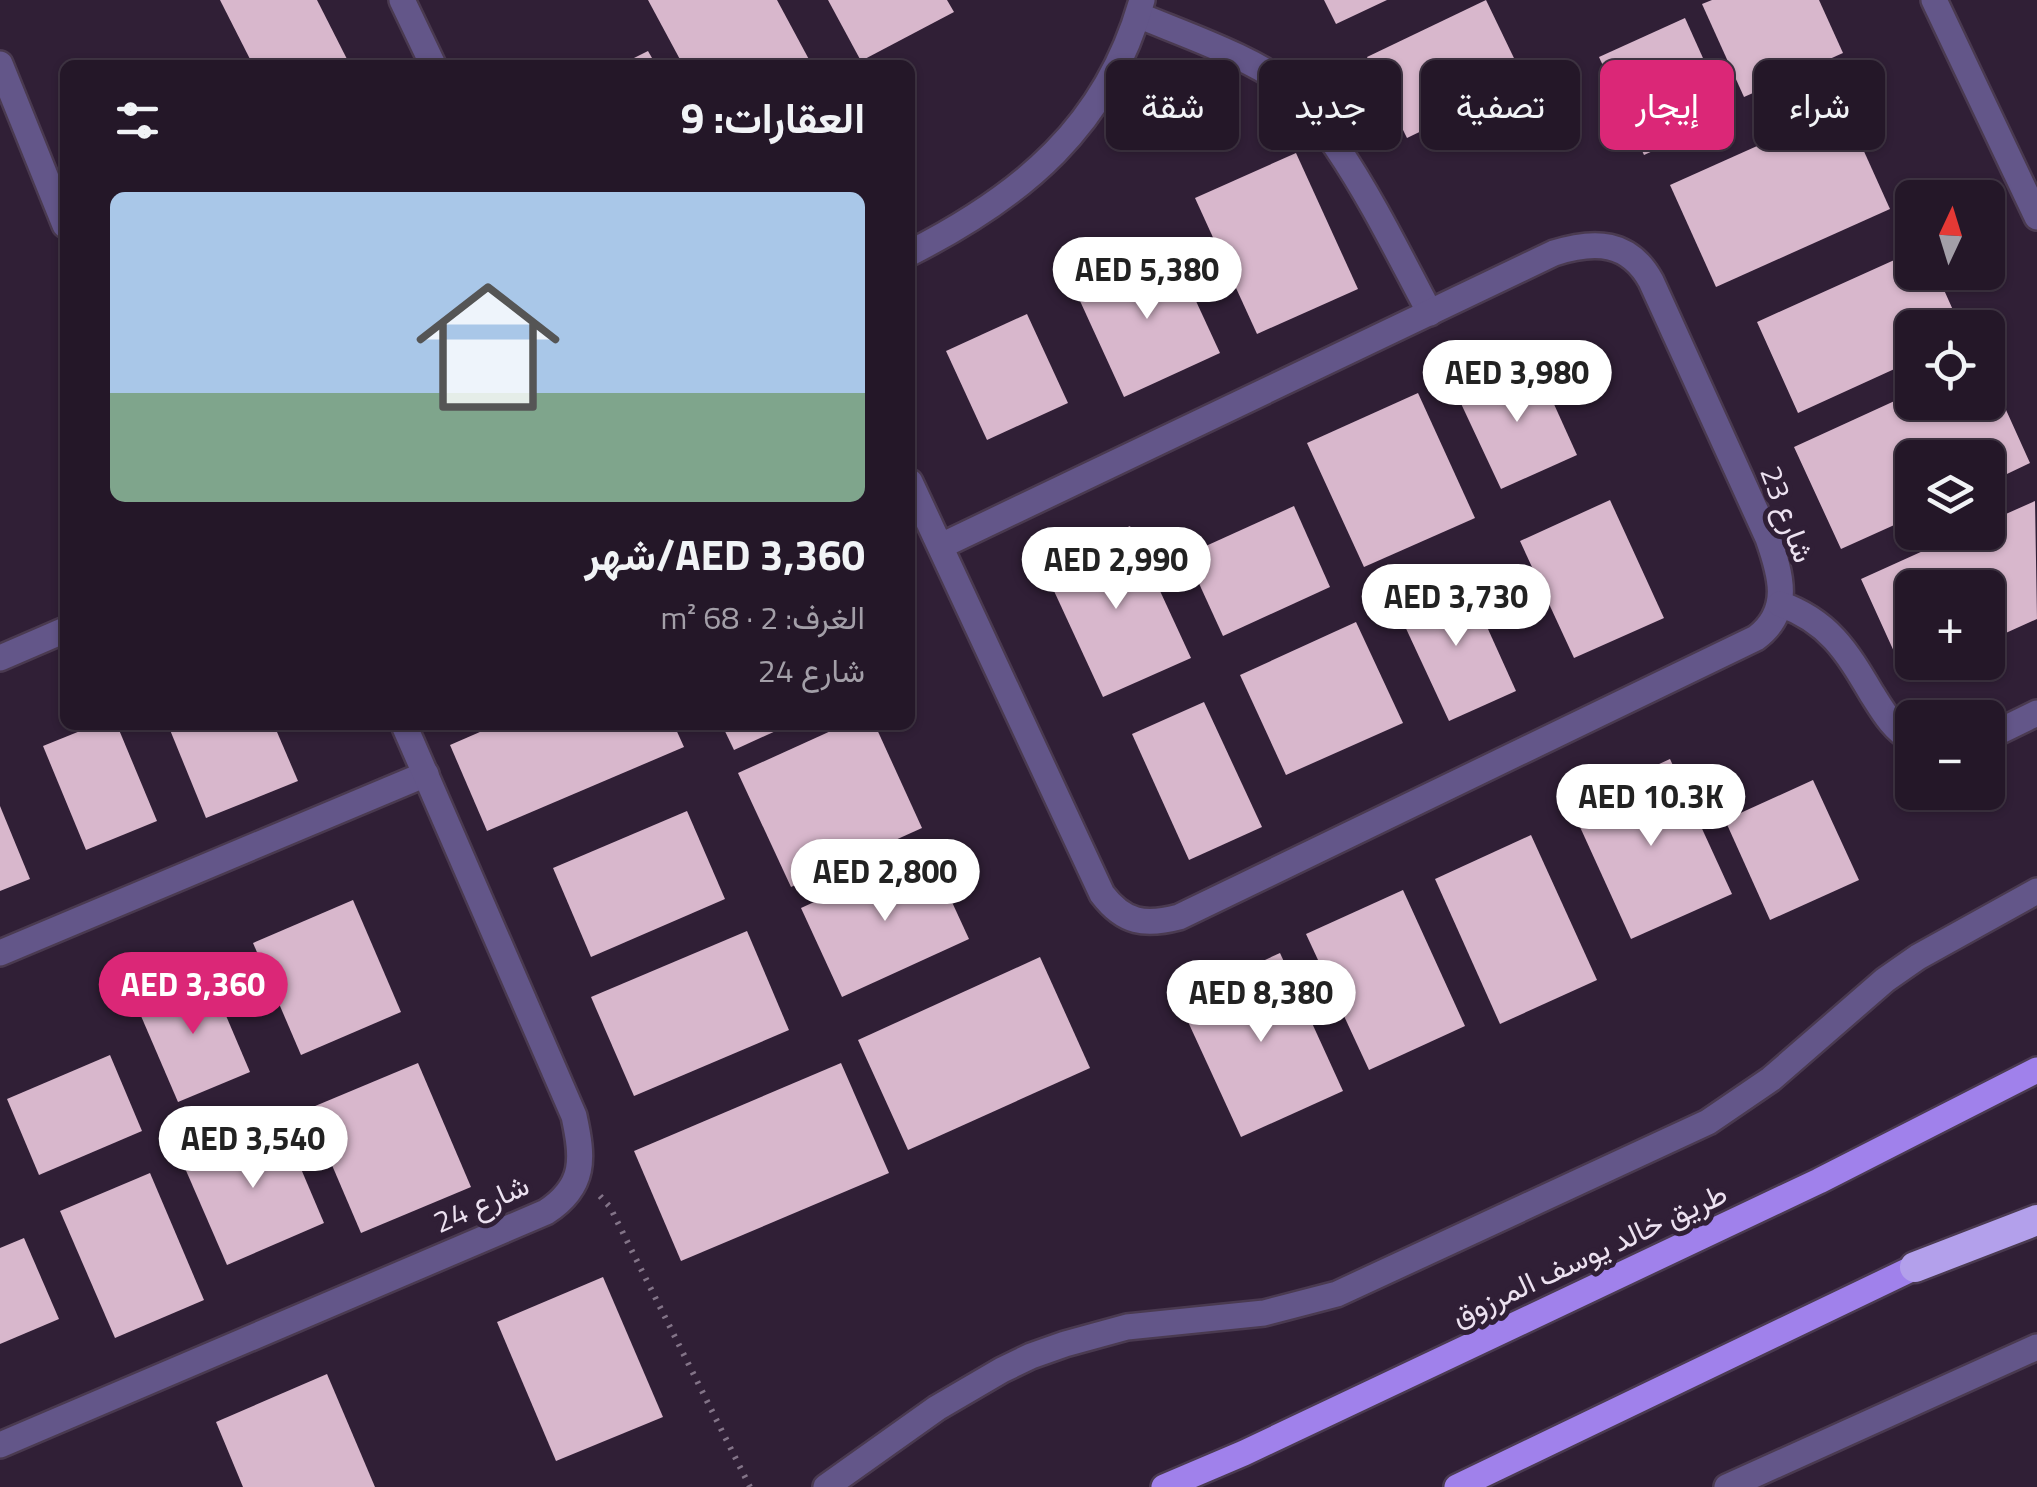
<!DOCTYPE html>
<html lang="ar">
<meta charset="utf-8">
<style>
:root{--surface:#241728;--page:#2c2030;--text:#f1f3f6;--muted:#a39fa8;--line:#413645;--accent:#db2777}
body{margin:0;font-family:"Titillium Web",Vazirmatn,sans-serif;background:var(--page);color:var(--text);direction:rtl;height:100vh;display:flex;flex-direction:column;font-size:38px;white-space:nowrap}
*{box-sizing:border-box;margin:0}
p{font-size:32px;color:var(--muted)}
.icon{flex:none;width:55px;height:55px;fill:none;stroke:currentColor;stroke-width:2;stroke-linecap:round;stroke-linejoin:round}
.map{position:relative;flex:1;overflow:hidden;direction:ltr}
.details{position:absolute;left:60px;top:60px;width:855px;height:670px;display:flex;flex-direction:column;background:var(--surface);border-radius:15px;box-shadow:0 2px 8px #0004,0 0 0 2px var(--line);direction:rtl}
.details>*{flex:none}
.guide{position:absolute;left:945px;top:60px;width:940px;height:90px;direction:rtl;display:flex;gap:20px}
.needle{width:65px;rotate:4deg}
.tools{position:absolute;left:1895px;top:180px;display:grid;gap:20px}
.tools a{display:grid;place-items:center;width:110px;height:110px;border-radius:15px;background:var(--surface);box-shadow:0 2px 8px #0004,0 0 0 2px var(--line);font-size:50px}
.price{position:absolute;translate:-50% -85px;padding:0 22px;border-radius:35px;background:#fff;color:#222;font-size:32px;line-height:65px;filter:drop-shadow(0 2px 5px #0008)}
.price::after{content:'';position:absolute;left:50%;top:60px;width:30px;height:22px;margin-left:-15px;background:inherit;clip-path:polygon(0 0,100% 0,50% 100%)}
.price.active{background:var(--accent);color:#fff}
ul{padding:0;list-style:none}
li{display:grid;align-content:center;gap:20px;height:530px;padding:0 50px}
li+li{border-top:2px solid var(--line)}
li span{display:grid;place-items:center;height:310px;border-radius:15px;color:#555}
li>.icon{margin-inline-start:auto}
span .icon{width:180px;height:180px;fill:#fffc;stroke-width:1}
li b{font-size:42px}
h2{display:flex;justify-content:space-between;align-items:center;height:120px;padding:0 50px;font-size:42px}
.pill{padding:0 35px;border-radius:15px;background:var(--surface);box-shadow:0 2px 8px #0004,0 0 0 2px var(--line);font-size:35px;line-height:90px}
.pill.active{background:var(--accent);color:#fff}
.map>svg:first-child{display:block}
.building{fill:#d8b7cc}
.lines{fill:none;stroke-linecap:round;stroke-linejoin:round}
.minor-casing{stroke:#4a3a50;stroke-width:30}
.major-casing{stroke:#4a3a50;stroke-width:30}
.highway-casing{stroke:#4a3a50;stroke-width:35}
.path{stroke:#837488;stroke-width:6;stroke-dasharray:2.5 8;stroke-linecap:butt}
.minor{stroke:#635689;stroke-width:25}
.major{stroke:#a081eb;stroke-width:25}
.highway{stroke:#b3a0eb;stroke-width:30}
.labels{text-anchor:middle;dominant-baseline:central;stroke-width:10;stroke-linejoin:round;paint-order:stroke}
.street-label{font-size:30px;fill:#ece1f0;stroke:#301f36}
</style>
<div class="map">
<svg width="2037" height="1487" viewBox="0 0 2037 1487">
<rect width="100%" height="100%" fill="#301f36"/>
<g class="building">
<path d="M 220,0 L 317,0 L 350,65 L 253,65 Z"/>
<path d="M 648,0 L 777,0 L 812,65 L 683,65 Z"/>
<path d="M 828,0 L 947,0 L 954,12 L 861,61 Z"/>
<path d="M 1324,0 L 1387,0 L 1336,24 Z"/>
<path d="M 1486,0 L 1525,81 L 1407,138 L 1367,57 Z"/>
<path d="M 1712,0 L 1819,0 L 1843,53 L 1744,97 L 1702,4 Z"/>
<path d="M 1685,18 L 1729,116 L 1644,155 L 1599,57 Z"/>
<path d="M 648,51 L 656,65 L 620,65 Z"/>
<path d="M 1844,107 L 1890,209 L 1716,287 L 1670,185 Z"/>
<path d="M 1296,153 L 1358,289 L 1257,334 L 1195,198 Z"/>
<path d="M 1171,247 L 1220,353 L 1124,397 L 1075,290 Z"/>
<path d="M 1912,252 L 1912,272 L 1936,272 L 1961,328 L 1912,328 L 1912,361 L 1798,413 L 1757,322 Z"/>
<path d="M 1027,314 L 1068,403 L 987,440 L 946,351 Z"/>
<path d="M 1534,360 L 1577,455 L 1501,489 L 1457,395 Z"/>
<path d="M 1988,370 L 2030,463 L 1988,483 L 1988,458 L 1912,458 L 1912,517 L 1841,549 L 1794,447 L 1912,393 L 1912,402 L 1988,402 Z"/>
<path d="M 1418,393 L 1475,518 L 1364,567 L 1307,443 Z"/>
<path d="M 1610,500 L 1664,618 L 1574,658 L 1520,541 Z"/>
<path d="M 2035,501 L 2037,619 L 1988,641 L 1988,588 L 1912,588 L 1912,662 L 1941,662 L 1906,678 L 1861,579 L 1965,532 L 1988,532 L 1988,522 Z"/>
<path d="M 1294,506 L 1330,587 L 1223,636 L 1186,555 Z"/>
<path d="M 1130,526 L 1191,658 L 1103,697 L 1042,565 Z"/>
<path d="M 1464,576 L 1516,691 L 1449,721 L 1396,607 Z"/>
<path d="M 1356,622 L 1403,723 L 1286,775 L 1240,675 Z"/>
<path d="M 1204,702 L 1262,827 L 1189,860 L 1132,734 Z"/>
<path d="M 95,725 L 117,725 L 157,821 L 86,850 L 43,746 Z"/>
<path d="M 168,725 L 274,725 L 298,781 L 206,818 Z"/>
<path d="M 496,725 L 674,725 L 684,747 L 487,831 L 450,745 Z"/>
<path d="M 722,725 L 789,725 L 734,750 Z"/>
<path d="M 844,725 L 875,725 L 922,828 L 791,887 L 738,773 Z"/>
<path d="M 1670,759 L 1732,894 L 1631,939 L 1570,805 Z"/>
<path d="M 1813,780 L 1859,880 L 1770,920 L 1725,820 Z"/>
<path d="M 0,806 L 30,879 L 0,891 Z"/>
<path d="M 687,811 L 725,899 L 591,957 L 553,868 Z"/>
<path d="M 1531,835 L 1597,980 L 1500,1024 L 1435,879 Z"/>
<path d="M 928,850 L 969,939 L 842,997 L 801,908 Z"/>
<path d="M 1403,890 L 1465,1026 L 1369,1070 L 1306,934 Z"/>
<path d="M 353,900 L 401,1012 L 301,1055 L 253,943 Z"/>
<path d="M 747,931 L 789,1030 L 634,1096 L 591,997 Z"/>
<path d="M 1280,953 L 1343,1091 L 1241,1137 L 1178,1000 Z"/>
<path d="M 1040,957 L 1090,1068 L 908,1150 L 858,1040 Z"/>
<path d="M 207,971 L 250,1072 L 178,1102 L 135,1002 Z"/>
<path d="M 110,1055 L 142,1131 L 39,1175 L 7,1099 Z"/>
<path d="M 418,1063 L 471,1187 L 361,1233 L 308,1109 Z"/>
<path d="M 841,1063 L 889,1173 L 681,1261 L 634,1151 Z"/>
<path d="M 279,1117 L 324,1223 L 227,1265 L 181,1159 Z"/>
<path d="M 150,1173 L 204,1300 L 115,1338 L 60,1211 Z"/>
<path d="M 24,1238 L 59,1319 L 0,1344 L 0,1248 Z"/>
<path d="M 603,1277 L 663,1417 L 556,1461 L 497,1322 Z"/>
<path d="M 327,1374 L 375,1487 L 243,1487 L 216,1422 Z"/>
</g>
<g class="lines">
<g class="minor-casing">
<g id="minor">
<path d="M 402,0 L 433,65"/>
<path d="M 1934,0 L 2037,217"/>
<path d="M 1138,15 C 1183,34 1260,60 1295,92 C 1312,107 1324,128 1336,146 C 1372,199 1400,257 1430,313"/>
<path d="M 0,64 L 65,225"/>
<path d="M 910,253 C 1022,196 1107,126 1142,0"/>
<path d="M 910,482 L 1102,894 C 1124,923 1145,926 1179,917 L 1756,638 C 1792,611 1781,575 1768,538 L 1651,281 C 1629,241 1595,240 1554,253 L 941,546"/>
<path d="M 1780,604 C 1829,621 1847,652 1872,694 C 1884,713 1893,729 1912,740"/>
<path d="M 0,658 L 65,630"/>
<path d="M 1988,737 L 2037,713"/>
<path d="M 0,953 L 426,774"/>
<path d="M 0,1445 L 546,1212 C 586,1186 583,1158 574,1116 L 404,725"/>
<path d="M 826,1487 L 937,1408 L 1002,1370 L 1031,1356 L 1065,1344 L 1127,1327 L 1264,1313 L 1337,1294 L 1708,1122 L 1771,1079 L 1885,980 L 1918,957 L 2037,891"/>
<path d="M 1727,1487 L 2037,1347"/>
</g>
</g>
<g class="major-casing">
<g id="major">
<path d="M 1164,1487 L 1244,1453 L 1819,1181 L 2037,1070"/>
<path d="M 1457,1487 L 1930,1260"/>
</g>
</g>
<g class="highway-casing">
<path id="highway" d="M 1915,1267 L 2037,1220"/>
</g>
<path class="path" d="M 600,1196 L 610,1207 L 750,1487"/>
<use href="#minor" class="minor"/>
<use href="#major" class="major"/>
<use href="#highway" class="highway"/>
</g>
<g class="labels">
<g class="street-label">
<text transform="translate(1788 514) rotate(69)">شارع 23</text>
<text transform="translate(481 1203) rotate(-24)">شارع 24</text>
<text transform="translate(1589 1254) rotate(-25)">طريق خالد يوسف المرزوق</text>
</g>
</g>
</svg>
<div class="tools">
<a><svg class="needle" viewBox="-14 -14 28 28"><path d="M0-13l5 13h-10z" fill="#e53935"/><path d="M0 13l5-13h-10z" fill="#a39fa8"/></svg></a>
<a><svg class="icon" aria-label="locate" viewBox="0 0 24 24"><circle cx="12" cy="12" r="6"/><path d="M12 2v4M12 18v4M2 12h4M18 12h4"/></svg></a>
<a><svg class="icon" aria-label="layers" viewBox="0 0 24 24"><path d="M12 4l9 5-9 5-9-5zM3 14l9 5 9-5"/></svg></a>
<a>+</a>
<a>−</a>
</div>
<b class="price" style="left:1147px;top:322px">AED 5,380</b>
<b class="price" style="left:1517px;top:425px">AED 3,980</b>
<b class="price" style="left:1116px;top:612px">AED 2,990</b>
<b class="price" style="left:1456px;top:649px">AED 3,730</b>
<b class="price" style="left:1651px;top:849px">AED 10.3K</b>
<b class="price" style="left:885px;top:924px">AED 2,800</b>
<b class="price active" style="left:193px;top:1037px">AED 3,360</b>
<b class="price" style="left:1261px;top:1045px">AED 8,380</b>
<b class="price" style="left:253px;top:1191px">AED 3,540</b>
<div class="guide">
<a class="pill">شراء</a>
<a class="pill active">إيجار</a>
<a class="pill">تصفية</a>
<a class="pill">جديد</a>
<a class="pill">شقة</a>
</div>
<section class="details">
<h2>العقارات: 9<svg class="icon" aria-label="filters" viewBox="0 0 24 24"><path d="M4 7h16M4 17h16"/><circle cx="9" cy="7" r="2"/><circle cx="15" cy="17" r="2"/></svg></h2>
<ul>
<li><span style="background:linear-gradient(#a9c7e8 65%,#7fa58c 0)"><svg class="icon" aria-label="home" viewBox="0 0 24 24"><path d="M3 11l9-7 9 7M6 9v11h12V9"/></svg></span><div><b>AED 3,360/شهر</b><p>الغرف: 2 · 68 m²</p><p>شارع 24</p></div></li>
</ul>
</section>
</div>
